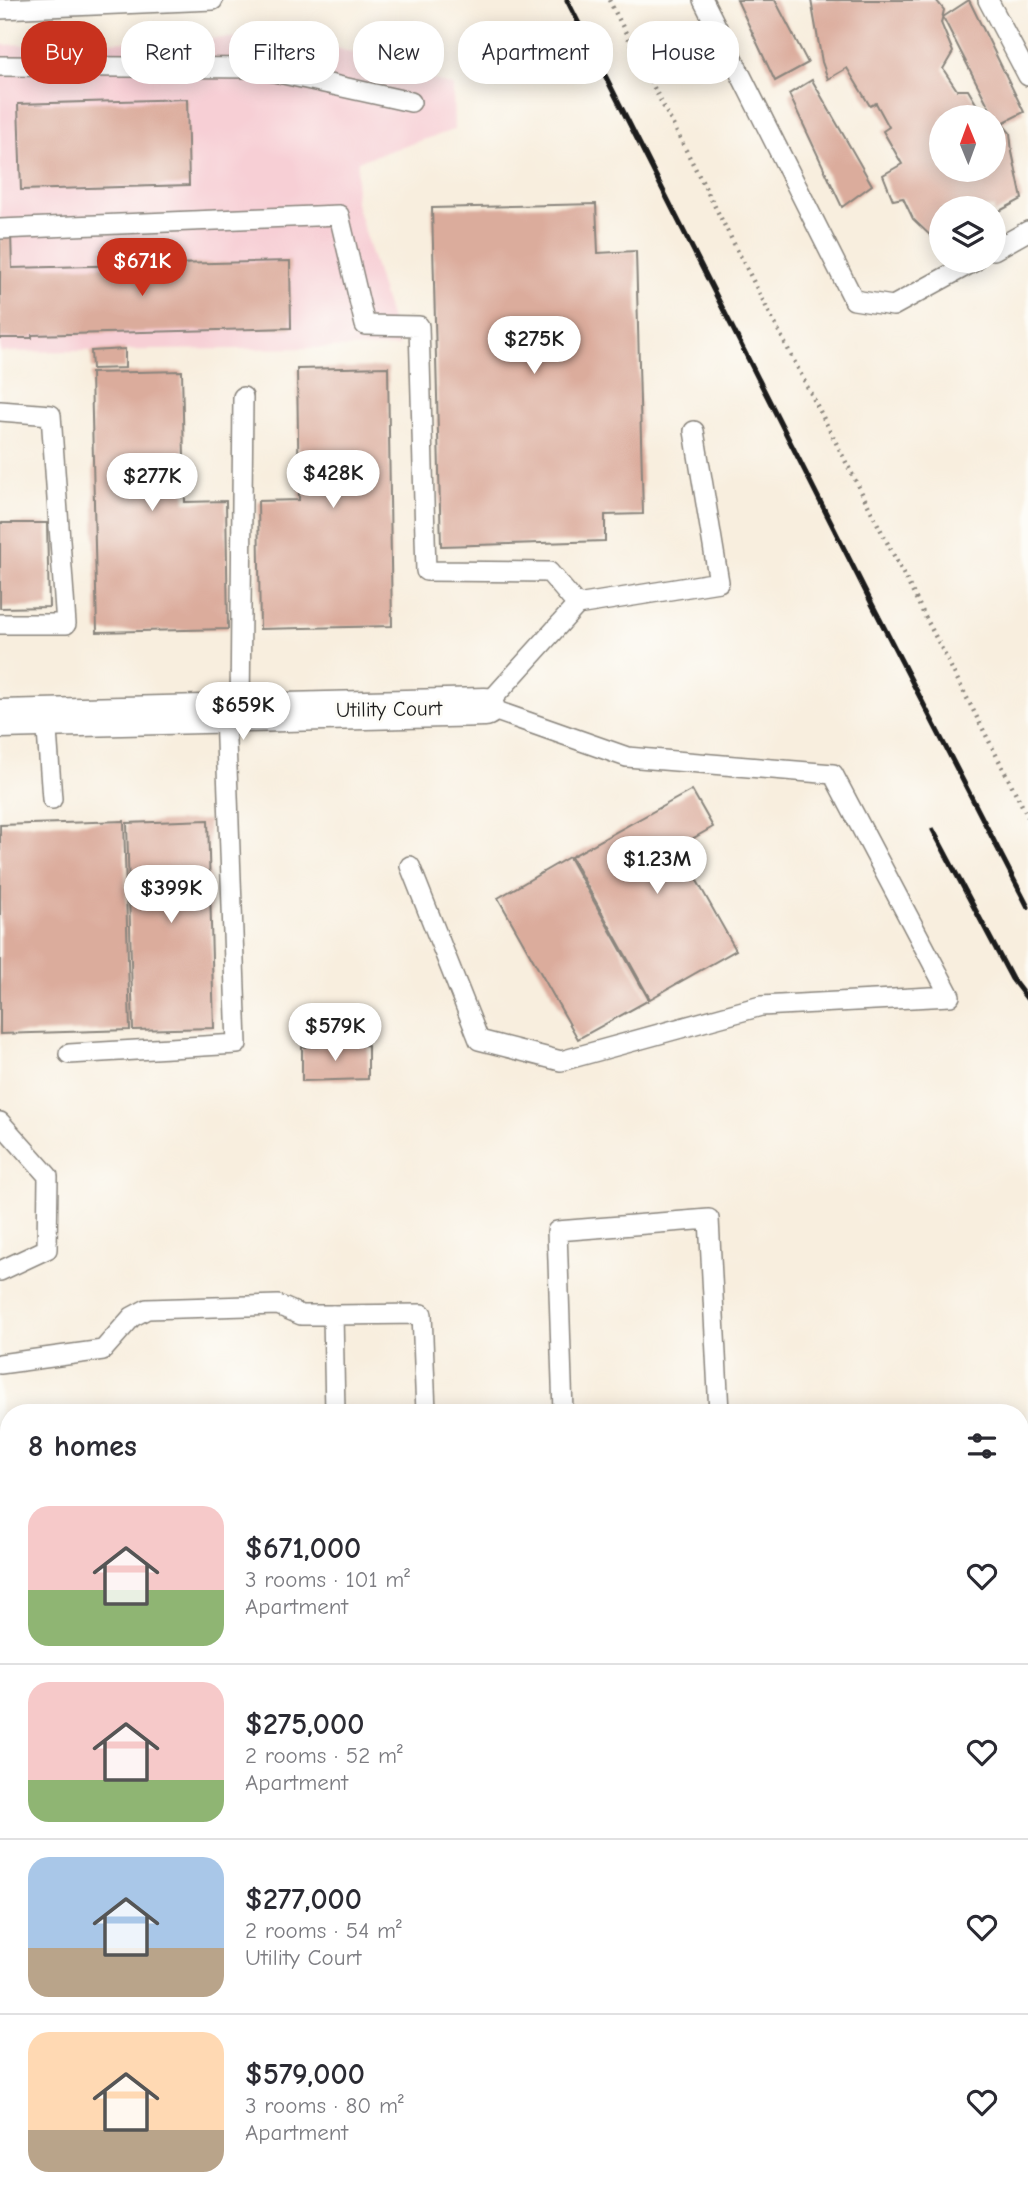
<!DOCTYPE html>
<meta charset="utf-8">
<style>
:root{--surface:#fff;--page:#f7f7f7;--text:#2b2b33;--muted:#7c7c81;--line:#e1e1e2;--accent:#c8321e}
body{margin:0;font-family:"Comic Neue",sans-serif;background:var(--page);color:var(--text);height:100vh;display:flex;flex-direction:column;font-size:26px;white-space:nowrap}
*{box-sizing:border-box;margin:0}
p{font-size:23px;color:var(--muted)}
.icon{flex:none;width:38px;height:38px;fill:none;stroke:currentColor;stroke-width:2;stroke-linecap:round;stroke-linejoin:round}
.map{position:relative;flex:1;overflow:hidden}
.panel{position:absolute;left:0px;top:1404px;width:1029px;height:800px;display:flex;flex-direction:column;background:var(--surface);border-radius:28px 28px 0 0;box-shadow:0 4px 18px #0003}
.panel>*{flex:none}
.banner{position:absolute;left:21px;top:21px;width:987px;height:63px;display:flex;gap:14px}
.needle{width:46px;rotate:359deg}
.buttons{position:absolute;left:929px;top:105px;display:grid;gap:14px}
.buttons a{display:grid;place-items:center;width:77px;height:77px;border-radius:50%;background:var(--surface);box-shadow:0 4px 18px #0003;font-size:35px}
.price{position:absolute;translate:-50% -60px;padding:0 16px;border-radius:24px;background:#fff;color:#222;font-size:23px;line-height:46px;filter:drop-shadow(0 2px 4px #0008)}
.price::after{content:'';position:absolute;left:50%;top:42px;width:21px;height:16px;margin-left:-10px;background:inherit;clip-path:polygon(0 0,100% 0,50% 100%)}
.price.on{background:var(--accent);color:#fff}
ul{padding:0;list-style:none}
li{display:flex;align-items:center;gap:21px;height:175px;padding:0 28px}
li+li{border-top:2px solid var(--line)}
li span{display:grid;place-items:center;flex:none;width:196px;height:140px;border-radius:21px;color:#555}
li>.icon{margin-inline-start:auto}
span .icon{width:84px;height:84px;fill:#fffc;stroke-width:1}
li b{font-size:30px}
h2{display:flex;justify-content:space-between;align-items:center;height:84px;padding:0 28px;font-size:30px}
.tag{padding:0 24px;border-radius:28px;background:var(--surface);box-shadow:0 4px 18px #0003;font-size:24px;line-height:63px}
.tag.on{background:var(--accent);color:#fff}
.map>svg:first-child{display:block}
.built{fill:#f7cfd5}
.building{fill:#dbac9c}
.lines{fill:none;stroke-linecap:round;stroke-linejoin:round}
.lane-casing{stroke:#8a857d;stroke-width:22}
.street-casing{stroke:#8a857d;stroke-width:41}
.path{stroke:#8a857d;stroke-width:4.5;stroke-dasharray:2 5;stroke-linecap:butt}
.lane{stroke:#fff;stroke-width:19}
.street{stroke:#fff;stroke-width:38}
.rail{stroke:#1c1c1c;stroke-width:5}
.labels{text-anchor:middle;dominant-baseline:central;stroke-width:6;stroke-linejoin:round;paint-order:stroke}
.street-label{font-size:21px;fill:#1c1c1c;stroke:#fdfcf7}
</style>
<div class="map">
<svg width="1028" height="2202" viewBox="0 0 1028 2202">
<rect width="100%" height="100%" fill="#fdfcf7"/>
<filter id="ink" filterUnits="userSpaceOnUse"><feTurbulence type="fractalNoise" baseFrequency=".0143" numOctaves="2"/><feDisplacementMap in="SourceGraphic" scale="14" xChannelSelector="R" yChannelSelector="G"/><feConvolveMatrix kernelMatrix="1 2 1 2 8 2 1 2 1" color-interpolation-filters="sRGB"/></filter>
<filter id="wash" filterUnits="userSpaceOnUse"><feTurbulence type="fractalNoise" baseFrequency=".00686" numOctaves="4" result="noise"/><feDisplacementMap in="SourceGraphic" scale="28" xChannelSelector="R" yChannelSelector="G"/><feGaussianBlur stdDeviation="1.57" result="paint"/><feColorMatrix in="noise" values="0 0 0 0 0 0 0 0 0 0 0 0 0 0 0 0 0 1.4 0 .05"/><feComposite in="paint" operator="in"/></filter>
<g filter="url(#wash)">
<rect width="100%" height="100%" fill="#f8eede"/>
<path class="built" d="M 300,36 L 453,86 L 454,130 L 358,161 L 355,200 L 399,347 L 0,352 L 0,45 Z"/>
<g id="blocks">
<g class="building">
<path d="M 737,0 L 775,0 L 808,63 L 775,81 Z"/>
<path d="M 811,0 L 936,0 L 944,10 L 941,23 L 953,52 L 943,69 L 957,90 L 968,90 L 984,117 L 942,117 L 942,170 L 994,170 L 994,117 L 943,17 L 969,0 L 1024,112 L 1002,123 L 1010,133 L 1012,152 L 1022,199 L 994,214 L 994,208 L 942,208 L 942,242 L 938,243 L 913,219 L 903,198 L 893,200 L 883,175 L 902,164 L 883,131 L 889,127 L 876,103 L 870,106 L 847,68 L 828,79 L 822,62 Z"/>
<path d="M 812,80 L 872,185 L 842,207 L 789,94 Z"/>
<path d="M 187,99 L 189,185 L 21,190 L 18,104 Z"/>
<path d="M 596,204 L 598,253 L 636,251 L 643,514 L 605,515 L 605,541 L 441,546 L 432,208 Z"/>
<path d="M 0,234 L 11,234 L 12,268 L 290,261 L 291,328 L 32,335 L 32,338 L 0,338 Z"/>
<path d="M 125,349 L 125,368 L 92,369 L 91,351 Z"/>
<path d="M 388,367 L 392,626 L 260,629 L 258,501 L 299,500 L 297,369 Z"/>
<path d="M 182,371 L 185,502 L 226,501 L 228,629 L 97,632 L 91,373 Z"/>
<path d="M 0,523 L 47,523 L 49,607 L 0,608 Z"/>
<path d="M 692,790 L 713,827 L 678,847 L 736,950 L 650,999 L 571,857 Z"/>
<path d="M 208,820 L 214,1028 L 133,1030 L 127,823 Z"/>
<path d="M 124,821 L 130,1030 L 0,1034 L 0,825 Z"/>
<path d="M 569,857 L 649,1000 L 578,1039 L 498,898 Z"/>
<path d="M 368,1045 L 368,1079 L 302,1081 L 302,1047 Z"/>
<rect x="0" y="1882" width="9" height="167"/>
<path d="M 1028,1930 L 1028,2029 L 1020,2029 L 1020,1931 Z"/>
<path d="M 386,2194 L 696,2194 L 694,2202 L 386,2202 Z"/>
</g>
</g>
</g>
<g filter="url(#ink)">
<use href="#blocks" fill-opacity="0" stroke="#8a857d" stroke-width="2"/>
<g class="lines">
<g class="lane-casing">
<g id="lane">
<path d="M 703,0 L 854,300 L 893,306 L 975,261"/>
<path d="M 988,0 L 1028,76"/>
<path d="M 0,9 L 213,0"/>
<path d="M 0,66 L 256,68 L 411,102"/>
<path d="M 0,229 L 339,215 L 365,325 L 419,326 L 426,571 L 549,572 L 577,605 L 485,707 L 627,757 L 833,774 L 950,996 L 761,1006 L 561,1061 L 479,1040 L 410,866"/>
<path d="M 994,250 L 1028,231"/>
<path d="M 0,411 L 51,415 L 66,624 L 0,624"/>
<path d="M 577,605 L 719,582 L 694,431"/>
<path d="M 240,713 L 243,397"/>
<path d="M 46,717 L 52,799"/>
<path d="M 69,1054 L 237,1044 L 225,713"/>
<path d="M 0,1122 L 48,1176 L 47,1249 L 0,1271"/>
<path d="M 0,1364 L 103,1350 L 132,1317 L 147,1309 L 278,1305 L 301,1315 L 333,1315"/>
<path d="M 335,1412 L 333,1315 L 422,1314 L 426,1412"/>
<path d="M 563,1412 L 557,1231 L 709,1219 L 719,1412"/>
<path d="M 1020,1744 L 1028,1740"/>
<path d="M 1020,1871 L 1028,1871"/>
<path d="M 0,2153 L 9,2150"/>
<path d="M 1020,2180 L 1028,2194"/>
<path d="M 178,2194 L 180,2202"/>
<path d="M 316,2194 L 316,2202"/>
<path d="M 718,2202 L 720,2194"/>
</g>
</g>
<g class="street-casing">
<g id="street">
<path d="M 0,719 L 485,707"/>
<path d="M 0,1819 L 9,1819"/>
</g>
</g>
<path class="path" d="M 609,0 L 1028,817"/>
<use href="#lane" class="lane"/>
<use href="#street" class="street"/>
<g class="rail">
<path d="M 567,0 L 872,604 L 1028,907"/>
<path d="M 933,830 L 1012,979 L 1028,1000"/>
</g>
</g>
</g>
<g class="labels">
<g class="street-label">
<text transform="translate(389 709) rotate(-1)">Utility Court</text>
</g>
</g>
</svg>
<div class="buttons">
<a><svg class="needle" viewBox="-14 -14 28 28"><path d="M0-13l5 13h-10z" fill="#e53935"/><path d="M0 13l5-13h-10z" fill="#7c7c81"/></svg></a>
<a><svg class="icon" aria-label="layers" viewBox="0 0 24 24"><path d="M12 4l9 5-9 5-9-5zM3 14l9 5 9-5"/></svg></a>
</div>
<b class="price on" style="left:142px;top:298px">$671K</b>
<b class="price" style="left:534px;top:376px">$275K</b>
<b class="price" style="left:333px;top:510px">$428K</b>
<b class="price" style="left:152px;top:513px">$277K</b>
<b class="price" style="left:243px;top:742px">$659K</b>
<b class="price" style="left:657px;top:896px">$1.23M</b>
<b class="price" style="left:171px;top:925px">$399K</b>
<b class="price" style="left:335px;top:1063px">$579K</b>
<div class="banner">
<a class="tag on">Buy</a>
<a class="tag">Rent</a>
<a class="tag">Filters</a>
<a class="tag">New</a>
<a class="tag">Apartment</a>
<a class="tag">House</a>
</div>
<section class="panel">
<h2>8 homes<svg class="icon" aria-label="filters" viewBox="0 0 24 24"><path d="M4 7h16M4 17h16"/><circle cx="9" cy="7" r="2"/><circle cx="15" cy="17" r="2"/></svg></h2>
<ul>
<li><span style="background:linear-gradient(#f6c9c9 60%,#8fb573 0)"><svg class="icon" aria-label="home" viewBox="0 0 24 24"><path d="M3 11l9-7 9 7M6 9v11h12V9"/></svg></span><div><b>$671,000</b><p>3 rooms · 101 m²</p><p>Apartment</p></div><svg class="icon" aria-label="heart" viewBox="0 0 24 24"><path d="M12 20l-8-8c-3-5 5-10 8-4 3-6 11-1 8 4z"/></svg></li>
<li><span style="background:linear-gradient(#f6c9c9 70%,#8fb573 0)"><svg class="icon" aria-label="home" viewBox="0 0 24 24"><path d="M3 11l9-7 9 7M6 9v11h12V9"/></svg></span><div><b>$275,000</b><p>2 rooms · 52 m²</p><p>Apartment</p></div><svg class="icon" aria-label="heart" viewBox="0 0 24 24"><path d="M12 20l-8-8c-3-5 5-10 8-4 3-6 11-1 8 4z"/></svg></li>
<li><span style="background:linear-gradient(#a9c7e8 65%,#b9a48a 0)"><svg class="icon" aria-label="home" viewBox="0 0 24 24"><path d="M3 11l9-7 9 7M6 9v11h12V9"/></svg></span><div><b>$277,000</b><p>2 rooms · 54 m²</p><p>Utility Court</p></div><svg class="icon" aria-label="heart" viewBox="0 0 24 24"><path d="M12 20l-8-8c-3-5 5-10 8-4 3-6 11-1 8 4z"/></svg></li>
<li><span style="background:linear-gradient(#ffd9b3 70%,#b9a48a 0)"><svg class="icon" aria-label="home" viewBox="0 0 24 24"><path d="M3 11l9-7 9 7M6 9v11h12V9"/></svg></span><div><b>$579,000</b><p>3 rooms · 80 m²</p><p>Apartment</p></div><svg class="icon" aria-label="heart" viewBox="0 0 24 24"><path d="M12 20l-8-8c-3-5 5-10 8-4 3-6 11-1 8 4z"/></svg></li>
</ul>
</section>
</div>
